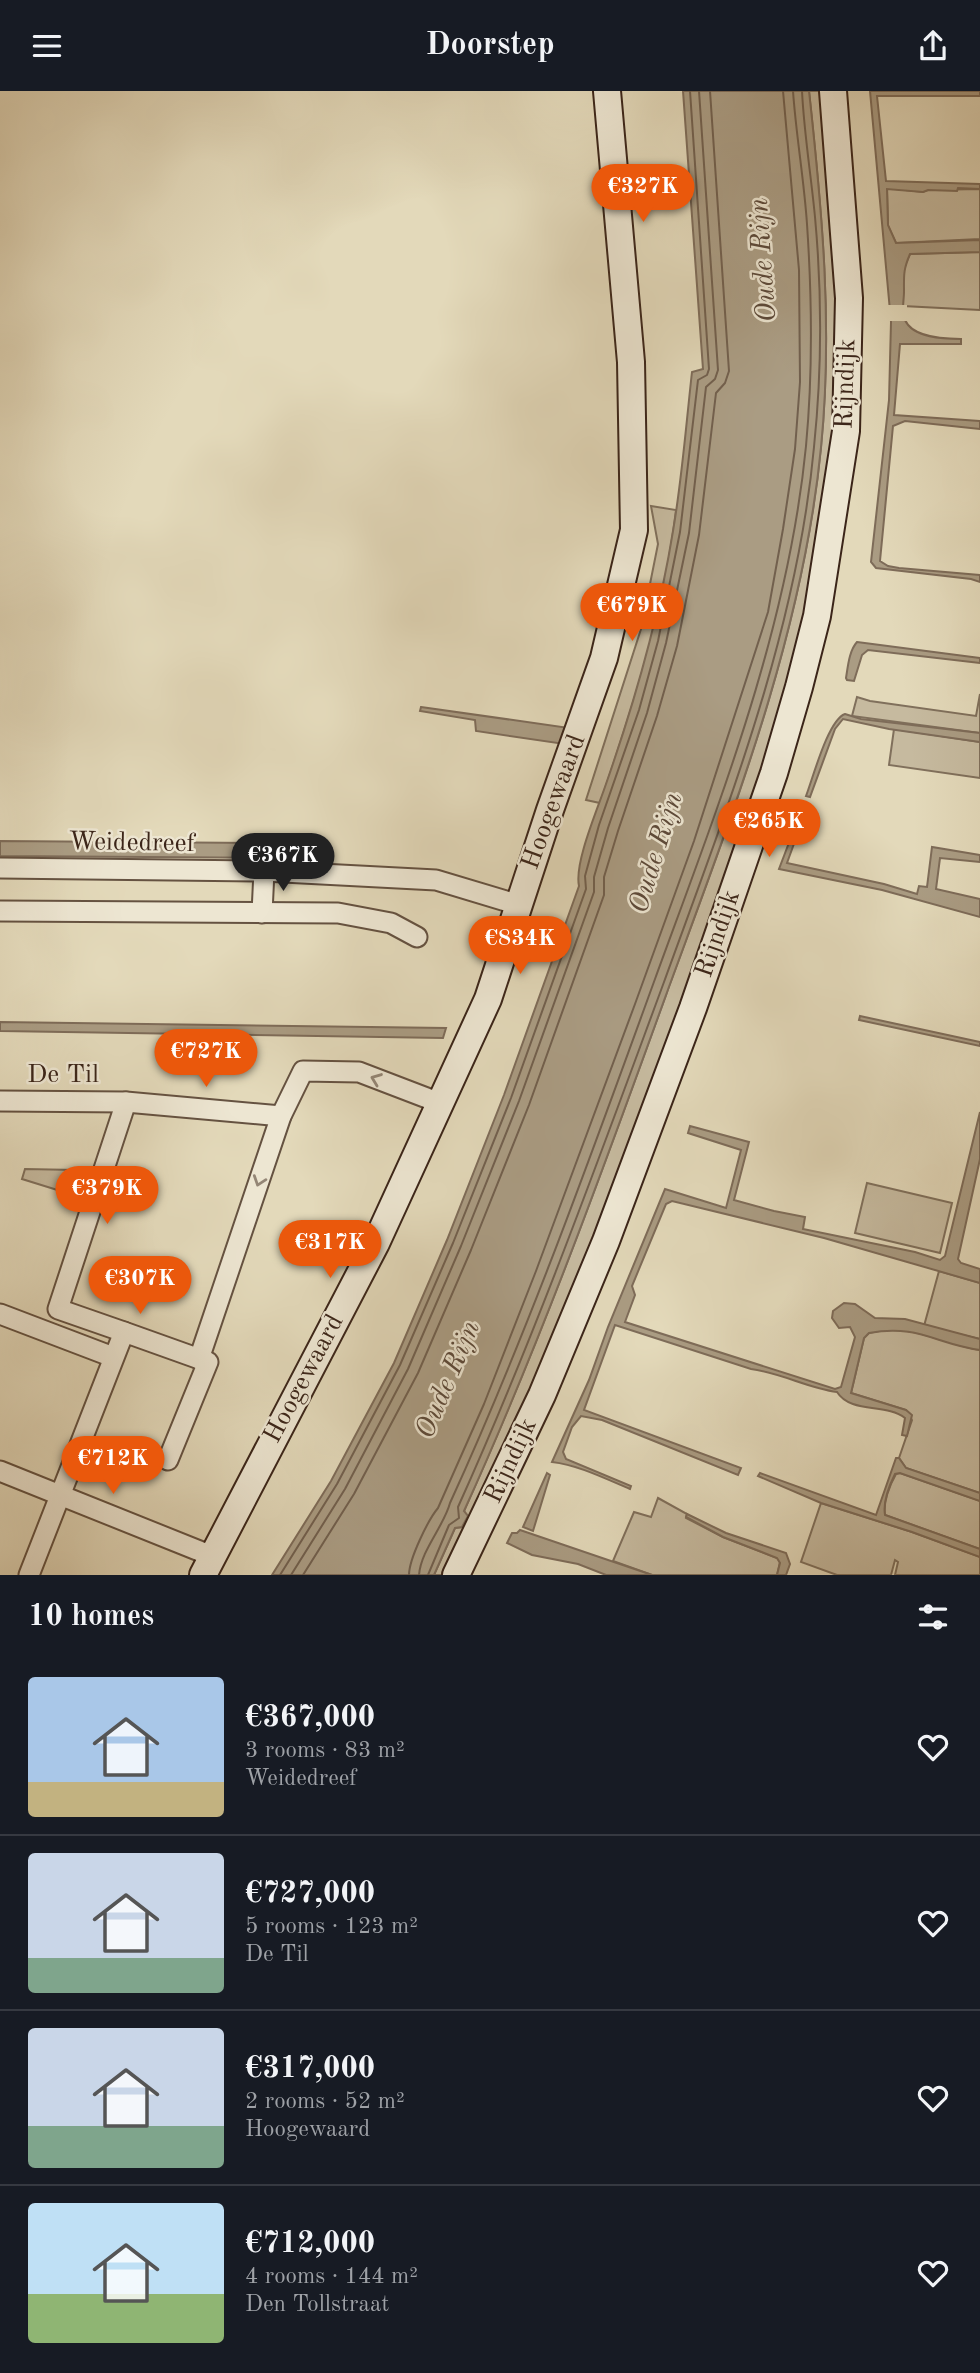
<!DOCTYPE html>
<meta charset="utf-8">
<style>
:root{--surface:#171b24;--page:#20242c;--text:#f1f3f6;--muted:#9ea1a6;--line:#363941;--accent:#ea580c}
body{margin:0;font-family:"Old Standard TT",serif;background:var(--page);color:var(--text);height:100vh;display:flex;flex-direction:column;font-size:26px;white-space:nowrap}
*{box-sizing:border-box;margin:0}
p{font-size:23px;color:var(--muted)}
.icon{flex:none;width:38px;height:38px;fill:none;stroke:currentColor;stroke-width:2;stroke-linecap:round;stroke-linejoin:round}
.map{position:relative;height:1484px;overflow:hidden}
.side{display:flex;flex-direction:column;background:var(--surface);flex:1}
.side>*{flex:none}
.price{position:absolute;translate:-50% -60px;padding:0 16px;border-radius:24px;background:var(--accent);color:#fff;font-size:23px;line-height:46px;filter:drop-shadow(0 2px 4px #0008)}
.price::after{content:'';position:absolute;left:50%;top:42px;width:21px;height:16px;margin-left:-10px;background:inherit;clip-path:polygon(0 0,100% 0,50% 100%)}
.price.selected{background:#222;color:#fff}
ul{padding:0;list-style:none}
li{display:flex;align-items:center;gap:21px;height:175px;padding:0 28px}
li+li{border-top:2px solid var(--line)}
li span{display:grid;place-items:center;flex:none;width:196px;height:140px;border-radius:7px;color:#555}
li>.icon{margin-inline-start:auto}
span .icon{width:84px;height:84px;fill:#fffc;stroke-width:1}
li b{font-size:30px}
h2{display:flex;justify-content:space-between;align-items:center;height:84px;padding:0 28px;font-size:30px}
header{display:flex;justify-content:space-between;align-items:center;height:91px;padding:0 28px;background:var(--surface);font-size:32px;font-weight:800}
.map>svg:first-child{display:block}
.green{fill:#c6ba9f;stroke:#80705c;stroke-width:2}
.water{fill:#aa9c83;stroke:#7e6c59;stroke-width:2}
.pier{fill:#e3d9ba}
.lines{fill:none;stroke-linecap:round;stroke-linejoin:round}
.shore{stroke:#72604e;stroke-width:2}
.street-casing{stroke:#655241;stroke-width:23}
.secondary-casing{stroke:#3b2519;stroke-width:30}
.street{stroke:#ede6d2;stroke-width:19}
.secondary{stroke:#ede6d2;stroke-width:26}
.oneway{stroke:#948676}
.labels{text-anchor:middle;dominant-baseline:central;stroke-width:5;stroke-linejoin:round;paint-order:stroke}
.street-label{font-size:26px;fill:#3b2519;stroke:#ede6d2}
.water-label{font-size:28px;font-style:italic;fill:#5c4939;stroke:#ede6d2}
</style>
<header><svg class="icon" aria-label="menu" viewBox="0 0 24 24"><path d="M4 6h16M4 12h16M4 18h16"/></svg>Doorstep<svg class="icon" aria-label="share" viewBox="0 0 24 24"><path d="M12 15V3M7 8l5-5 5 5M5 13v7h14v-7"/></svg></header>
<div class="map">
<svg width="980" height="1484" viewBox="0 0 980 1484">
<rect width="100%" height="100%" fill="#e3d9ba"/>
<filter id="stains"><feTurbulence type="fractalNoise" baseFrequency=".00286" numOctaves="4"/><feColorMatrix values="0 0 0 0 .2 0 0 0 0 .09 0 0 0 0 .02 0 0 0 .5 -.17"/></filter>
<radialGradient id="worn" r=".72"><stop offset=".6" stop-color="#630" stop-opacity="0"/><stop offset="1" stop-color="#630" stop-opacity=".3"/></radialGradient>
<g class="green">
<path d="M 809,0 L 825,0 L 844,216 L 840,344 L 812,543 L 629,1066 L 451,1484 L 434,1484 L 455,1437 L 462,1436 L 468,1425 L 464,1420 C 542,1248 606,1070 670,893 C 734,719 803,542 821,357 C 833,236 822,119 809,0 Z"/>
<path d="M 887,97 L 923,101 L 928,99 L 980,98 L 980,148 L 896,152 L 888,135 Z"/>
<path d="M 980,161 L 980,219 L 903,215 L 903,179 L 910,163 Z"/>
<path d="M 651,415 L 676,419 C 664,520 633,616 600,712 L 586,709 L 641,538 L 658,453 Z"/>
<path d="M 980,603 L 980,642 L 852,625 L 857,606 L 870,610 L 976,625 Z"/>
<path d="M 894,638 L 980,651 L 980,687 L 889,674 Z"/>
<path d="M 25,1078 L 75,1079 L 67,1102 L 22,1088 Z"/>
<path d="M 867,1092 L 952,1112 L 940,1162 L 855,1142 Z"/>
<path d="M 939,1180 L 980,1192 L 980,1248 L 924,1235 Z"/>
<path d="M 884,1239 C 918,1236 947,1254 980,1259 L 980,1402 L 906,1377 L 899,1367 L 912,1329 L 906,1319 L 851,1302 L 864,1247 L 869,1242 Z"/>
<path d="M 900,1382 L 980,1410 L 980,1458 L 885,1424 C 883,1412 889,1395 896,1383 Z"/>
<path d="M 658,1407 L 687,1423 L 686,1427 L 723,1446 L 777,1467 L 780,1471 L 777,1484 L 652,1484 L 613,1470 L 634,1421 L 651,1426 Z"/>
<path d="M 821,1412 L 912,1441 L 980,1466 L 980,1484 L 895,1484 L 898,1471 L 895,1469 L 891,1484 L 837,1484 L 801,1471 Z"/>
</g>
<g class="water">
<path d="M 683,0 L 809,0 C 822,119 833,236 821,356 C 803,542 734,718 670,893 C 606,1070 542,1248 464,1420 L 468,1425 L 462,1436 L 455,1437 L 434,1484 L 272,1484 L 331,1390 L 394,1272 L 447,1149 L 504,1004 L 579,795 C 574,772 598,717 606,693 C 635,610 659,527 673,440 C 682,388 686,334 692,281 L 703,278 Z"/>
<path d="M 870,0 L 980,0 L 980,5 L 877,5 L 886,90 L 980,93 L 980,98 L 958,97 L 957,100 L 928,99 L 923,101 L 887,98 L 888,134 L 896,152 L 980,149 L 980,161 L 910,163 C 903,179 904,185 904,201 C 904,210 901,221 905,229 C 913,247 944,248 961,248 L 961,253 L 900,253 L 894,324 L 980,330 L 980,338 L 905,330 L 893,335 L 880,470 L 888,475 L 899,477 L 980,484 L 980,491 L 971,488 L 876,477 L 871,471 L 889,309 L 891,231 Z"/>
<path d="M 857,551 L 980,567 L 980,572 L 868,559 L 862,564 L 854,590 L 847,589 L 846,587 C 848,575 849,560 857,551 Z"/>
<path d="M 421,616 L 576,638 L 571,654 L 476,640 L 475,629 L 420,620 Z"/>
<path d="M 845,623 L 861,628 L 980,642 L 980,651 L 889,638 L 843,628 L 835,638 L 810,706 L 806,705 C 813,687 828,629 845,623 Z"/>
<path d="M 803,715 L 807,717 L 787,772 L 884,793 L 917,803 L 919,795 L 927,796 L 932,756 L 980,764 L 980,771 L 940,767 L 936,798 L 980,808 L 980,826 L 882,799 L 779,778 Z"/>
<path d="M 0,750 L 267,752 L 277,767 L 0,765 Z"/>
<path d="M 860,925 L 980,951 L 980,955 L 859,929 Z"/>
<path d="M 0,931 L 446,937 L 443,947 L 0,940 Z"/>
<path d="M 980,1021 L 980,1068 L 958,1168 L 961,1172 L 980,1178 L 980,1192 L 824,1147 L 672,1110 L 666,1113 L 632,1195 L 635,1204 L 625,1231 L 835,1298 L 841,1296 L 855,1246 L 850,1236 L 839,1237 L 832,1227 L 833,1220 L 844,1212 L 855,1213 L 875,1227 L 905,1228 L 980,1248 L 980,1259 C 936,1253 918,1233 869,1242 L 864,1247 L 851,1302 L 906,1319 L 912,1324 L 907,1345 L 902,1344 L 905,1327 C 886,1312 851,1323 837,1301 C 808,1297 781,1282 751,1278 L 615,1234 L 584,1319 L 741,1377 L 738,1384 L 602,1329 L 581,1325 L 572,1336 L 563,1361 L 566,1368 L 631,1395 L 630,1398 C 604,1387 578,1374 552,1371 L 589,1289 L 608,1236 L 665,1098 L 726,1117 L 741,1059 L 688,1042 L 690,1035 L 749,1051 L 734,1109 L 774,1120 L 805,1126 L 803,1138 L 915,1161 L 940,1169 L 945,1165 Z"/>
<path d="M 896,1367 L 899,1367 L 906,1377 L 980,1402 L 980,1410 L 900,1382 L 895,1383 C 889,1395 883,1412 885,1424 L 980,1458 L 980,1466 L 912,1441 L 821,1412 L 758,1385 L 760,1382 L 876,1424 Z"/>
<path d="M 547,1382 L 550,1384 L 533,1440 L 523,1436 Z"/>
<path d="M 687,1423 L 726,1442 L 786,1462 L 790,1473 L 786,1484 L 777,1484 L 780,1472 L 777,1467 L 723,1446 L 686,1426 Z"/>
<path d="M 520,1439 L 652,1484 L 606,1484 L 578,1473 L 532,1464 L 507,1452 L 512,1442 L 517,1442 Z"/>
</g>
<path class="pier" d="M 887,214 L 907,214 L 907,230 L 888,230 Z"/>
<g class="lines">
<g class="shore">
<path d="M 280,1484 L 337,1393 L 400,1274 L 453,1152 L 511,1007 L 586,798 L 585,785 L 599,734 L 639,619 L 658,550 L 680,441 L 698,289 L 707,284 L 709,278 L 690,0"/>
<path d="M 291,1484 L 345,1398 L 408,1278 L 461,1155 L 519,1010 L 594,801 L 594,786 L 608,737 L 647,622 L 666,552 L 689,442 L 706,296 L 715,288 L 718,279 L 699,0"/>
<path d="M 303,1484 L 354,1403 L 418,1282 L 471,1159 L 529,1014 L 604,804 L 604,786 L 618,740 L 657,625 L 677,555 L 699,444 L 716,302 L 725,292 L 729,280 L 710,0"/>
<path d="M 409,1484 C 409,1468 428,1429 438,1417 L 484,1313 L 536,1180 L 635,913 L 694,750 L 768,521 L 783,438 L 795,358 L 800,291 L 799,179 L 783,0"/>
<path d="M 419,1484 C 421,1459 444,1435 450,1412 C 528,1241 591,1064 655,888 C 718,715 788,540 806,355 C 813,281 812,207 807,133 C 804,88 796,44 793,0"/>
<path d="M 428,1484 L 449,1434 L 459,1427 L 458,1416 C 535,1245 599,1067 664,891 C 727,717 797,541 814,356 C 822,279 822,202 815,126 C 811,84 804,42 802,0"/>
</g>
<g class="street-casing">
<g id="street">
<path d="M 0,777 L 264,780 L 436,789 L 519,814"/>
<path d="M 0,820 L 338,822 L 391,832 L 417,846"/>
<path d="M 262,822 L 264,780"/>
<path d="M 0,1010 L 126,1011 L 281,1025"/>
<path d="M 0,1223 L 113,1266"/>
<path d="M 124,1241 L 58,1218 L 126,1011"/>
<path d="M 199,1268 L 281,1025 L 303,980 L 359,981 L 440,1012"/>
<path d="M 0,1380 L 212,1465"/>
<path d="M 29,1484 L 124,1241 L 208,1271 L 168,1369"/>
</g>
</g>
<g class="secondary-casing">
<g id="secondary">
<path d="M 203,1484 L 376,1152 L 488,908 L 550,719 L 604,567 L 634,439 L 631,271 L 607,0"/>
<path d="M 456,1484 L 542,1304 L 606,1150 L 693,917 L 774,682 L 799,596 L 817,525 L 846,340 L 849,207 L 833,0"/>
</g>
</g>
<use href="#street" class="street"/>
<use href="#secondary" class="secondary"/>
</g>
<defs><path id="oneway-chevron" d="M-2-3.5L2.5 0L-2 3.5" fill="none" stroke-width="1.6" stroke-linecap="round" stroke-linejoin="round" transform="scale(1.75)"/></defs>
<g class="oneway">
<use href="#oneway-chevron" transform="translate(376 988) rotate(-159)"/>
<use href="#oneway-chevron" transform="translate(259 1090) rotate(109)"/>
</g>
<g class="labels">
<g class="street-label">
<text transform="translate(846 293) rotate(-88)">Rijndijk</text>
<text transform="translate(554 711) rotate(-70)">Hoogewaard</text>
<text transform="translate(132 752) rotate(1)">Weidedreef</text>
<text transform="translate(718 843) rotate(-71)">Rijndijk</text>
<text x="63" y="984">De Til</text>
<text transform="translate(304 1288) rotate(-62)">Hoogewaard</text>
<text transform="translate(511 1370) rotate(-65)">Rijndijk</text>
</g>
<g class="water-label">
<text transform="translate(764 169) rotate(-94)">Oude Rijn</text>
<text transform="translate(657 762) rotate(-73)">Oude Rijn</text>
<text transform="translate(449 1289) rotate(-67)">Oude Rijn</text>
</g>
</g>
<rect width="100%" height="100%" filter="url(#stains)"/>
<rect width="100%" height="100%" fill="url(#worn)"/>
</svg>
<b class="price" style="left:643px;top:133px">€327K</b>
<b class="price" style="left:632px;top:552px">€679K</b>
<b class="price" style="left:769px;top:768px">€265K</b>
<b class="price selected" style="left:283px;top:802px">€367K</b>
<b class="price" style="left:520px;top:885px">€834K</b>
<b class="price" style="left:206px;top:998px">€727K</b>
<b class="price" style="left:107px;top:1135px">€379K</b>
<b class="price" style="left:330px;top:1189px">€317K</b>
<b class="price" style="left:140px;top:1225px">€307K</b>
<b class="price" style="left:113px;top:1405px">€712K</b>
</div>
<section class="side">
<h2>10 homes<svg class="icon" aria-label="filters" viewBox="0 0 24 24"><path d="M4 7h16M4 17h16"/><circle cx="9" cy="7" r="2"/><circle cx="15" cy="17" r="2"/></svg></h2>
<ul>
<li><span style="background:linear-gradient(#a9c7e8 75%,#c2b280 0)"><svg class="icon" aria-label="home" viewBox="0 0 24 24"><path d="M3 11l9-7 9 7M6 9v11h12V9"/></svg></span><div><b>€367,000</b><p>3 rooms · 83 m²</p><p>Weidedreef</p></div><svg class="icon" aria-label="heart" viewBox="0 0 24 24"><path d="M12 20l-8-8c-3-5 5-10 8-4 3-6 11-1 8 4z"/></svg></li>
<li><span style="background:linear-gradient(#c9d6e8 75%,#7fa58c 0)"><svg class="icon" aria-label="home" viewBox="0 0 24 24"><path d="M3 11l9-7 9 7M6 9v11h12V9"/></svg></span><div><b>€727,000</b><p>5 rooms · 123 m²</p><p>De Til</p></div><svg class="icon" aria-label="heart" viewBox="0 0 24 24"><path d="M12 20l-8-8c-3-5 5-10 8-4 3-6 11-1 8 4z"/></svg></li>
<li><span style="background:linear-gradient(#c9d6e8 70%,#7fa58c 0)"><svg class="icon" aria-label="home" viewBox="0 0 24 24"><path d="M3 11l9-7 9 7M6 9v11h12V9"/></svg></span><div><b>€317,000</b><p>2 rooms · 52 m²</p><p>Hoogewaard</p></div><svg class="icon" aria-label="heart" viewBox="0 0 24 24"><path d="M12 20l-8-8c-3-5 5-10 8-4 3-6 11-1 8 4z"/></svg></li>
<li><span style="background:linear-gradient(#bfe0f5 65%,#8fb573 0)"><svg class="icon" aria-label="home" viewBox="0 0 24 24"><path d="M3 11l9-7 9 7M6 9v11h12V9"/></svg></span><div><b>€712,000</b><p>4 rooms · 144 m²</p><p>Den Tollstraat</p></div><svg class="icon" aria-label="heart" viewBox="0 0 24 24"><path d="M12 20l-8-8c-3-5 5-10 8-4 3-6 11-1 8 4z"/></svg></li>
</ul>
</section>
